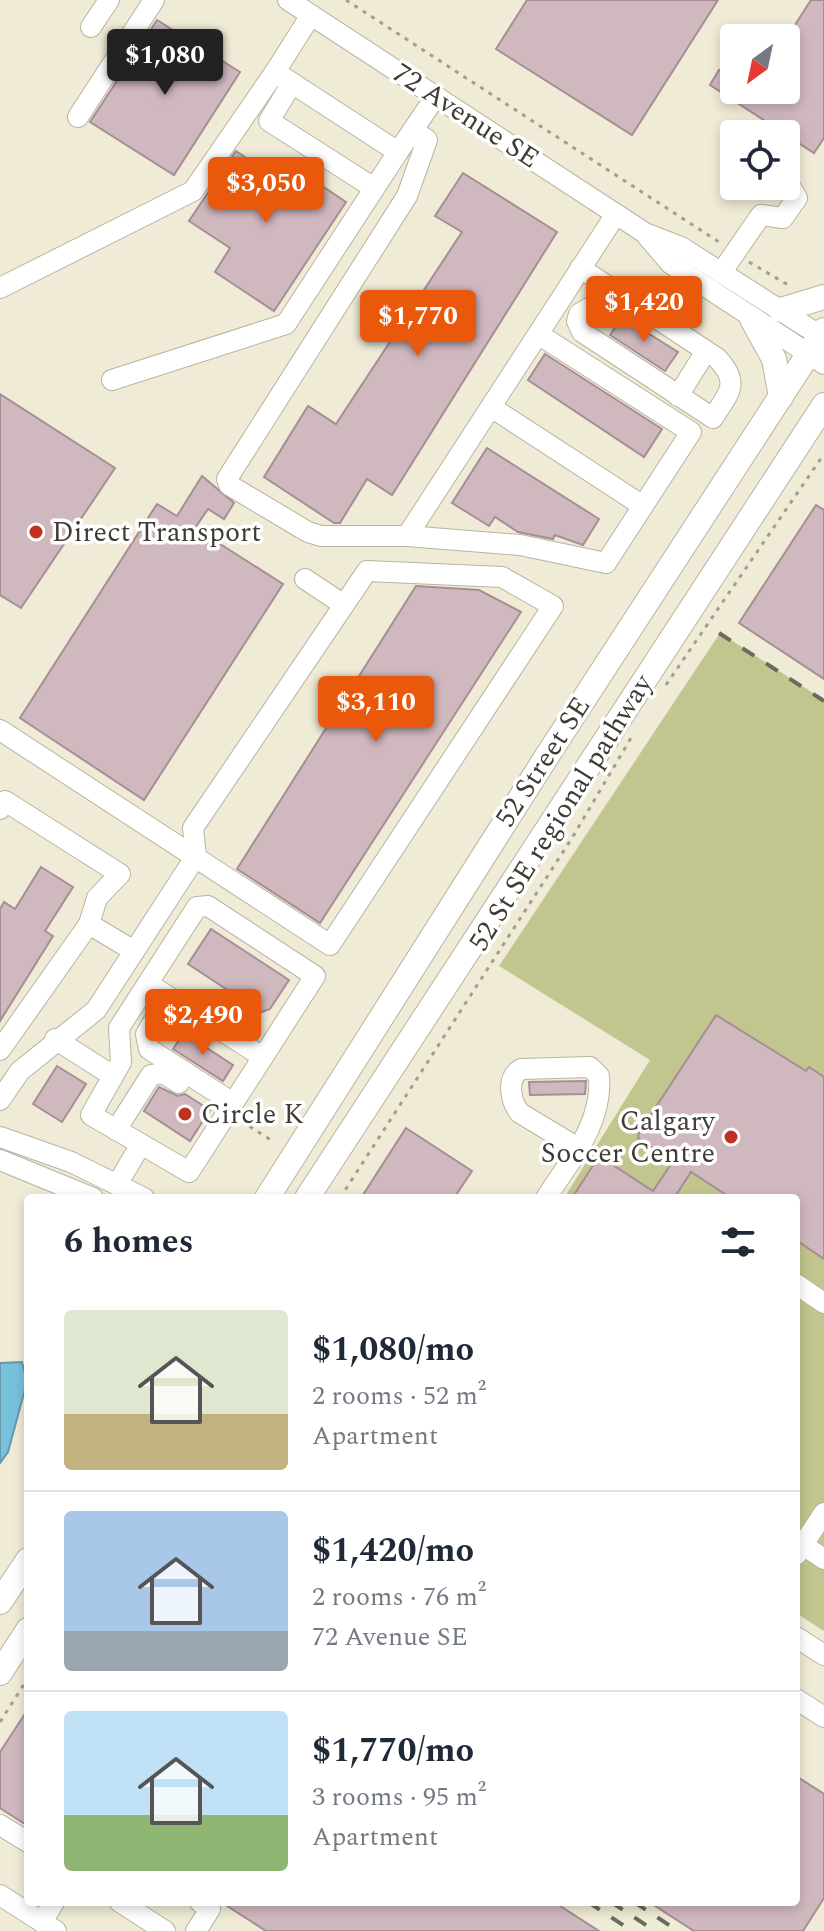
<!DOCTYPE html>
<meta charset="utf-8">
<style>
:root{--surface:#fff;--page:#f2f2f3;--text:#1f2937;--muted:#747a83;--line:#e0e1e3;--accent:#ea580c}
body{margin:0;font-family:Spectral,serif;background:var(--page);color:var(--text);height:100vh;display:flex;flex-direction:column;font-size:30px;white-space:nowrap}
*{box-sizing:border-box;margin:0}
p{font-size:26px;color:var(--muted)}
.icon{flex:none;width:44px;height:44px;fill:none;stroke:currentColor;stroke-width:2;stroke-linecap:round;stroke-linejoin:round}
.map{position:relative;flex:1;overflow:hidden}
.details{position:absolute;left:24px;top:1194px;width:776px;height:712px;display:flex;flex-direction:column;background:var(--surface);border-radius:8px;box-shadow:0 4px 12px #0003}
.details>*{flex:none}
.needle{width:52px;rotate:213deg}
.tools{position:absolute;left:720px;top:24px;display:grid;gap:16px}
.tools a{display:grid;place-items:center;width:80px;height:80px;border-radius:8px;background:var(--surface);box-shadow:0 4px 12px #0003;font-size:40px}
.price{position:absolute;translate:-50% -68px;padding:0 18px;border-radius:8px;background:var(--accent);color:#fff;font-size:26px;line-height:52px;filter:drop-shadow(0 2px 4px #0008)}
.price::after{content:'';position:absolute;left:50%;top:48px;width:24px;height:18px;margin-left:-12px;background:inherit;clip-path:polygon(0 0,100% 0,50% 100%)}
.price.current{background:#222;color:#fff}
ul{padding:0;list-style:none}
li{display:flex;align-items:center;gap:24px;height:200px;padding:0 40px}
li+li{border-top:2px solid var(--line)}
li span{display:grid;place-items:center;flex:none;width:224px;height:160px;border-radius:8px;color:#555}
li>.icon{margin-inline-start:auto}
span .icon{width:96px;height:96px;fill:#fffc;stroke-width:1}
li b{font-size:34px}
h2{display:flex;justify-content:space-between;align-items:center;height:96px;padding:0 40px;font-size:34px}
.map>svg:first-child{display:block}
.green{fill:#c2c68e}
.water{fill:#78c1dd;stroke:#6799aa;stroke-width:2}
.building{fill:#d0b8bf;stroke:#a58e94;stroke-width:2}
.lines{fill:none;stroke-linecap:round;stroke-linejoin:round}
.minor-casing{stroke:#b8b49f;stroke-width:22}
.major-casing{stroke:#b8b49f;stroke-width:26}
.path{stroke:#a39f90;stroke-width:3;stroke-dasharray:4 6;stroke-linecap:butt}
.minor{stroke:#fff;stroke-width:20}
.major{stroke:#fff;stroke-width:24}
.rail{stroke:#6c6a5e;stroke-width:4;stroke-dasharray:14 14;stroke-linecap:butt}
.poi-dot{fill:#be3222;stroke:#fff;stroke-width:3}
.labels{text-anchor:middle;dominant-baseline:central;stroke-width:7;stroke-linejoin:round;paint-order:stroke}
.street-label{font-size:28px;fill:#3e3c34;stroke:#fff}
.poi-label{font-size:28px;fill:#3e3c34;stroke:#fff;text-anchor:start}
</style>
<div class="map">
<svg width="824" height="1931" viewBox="0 0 824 1931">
<rect width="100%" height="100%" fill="#efebd6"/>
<path class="green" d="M 720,633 L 824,700 L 824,1631 L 796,1613 L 796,1198 L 564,1198 L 650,1060 L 499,966 Z"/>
<path class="water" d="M 22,1362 L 27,1382 L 8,1452 L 0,1463 L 0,1363 Z"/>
<g class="building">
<path d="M 527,0 L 718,0 L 632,135 L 496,49 Z"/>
<path d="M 811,0 L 824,0 L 824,138 L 814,153 L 710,85 L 719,70 L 734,80 L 734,90 L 786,90 L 786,39 Z"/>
<path d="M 157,20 L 240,72 L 174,175 L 90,122 Z"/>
<path d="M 236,151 L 276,178 L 286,162 L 346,202 L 274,311 L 215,272 L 230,248 L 189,221 Z"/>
<path d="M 463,173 L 557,232 L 392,495 L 367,479 L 340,523 L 334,523 L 264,477 L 308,406 L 336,424 L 462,232 L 435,216 Z"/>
<path d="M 622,317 L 678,352 L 665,371 L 610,335 Z"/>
<path d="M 545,354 L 662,429 L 644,457 L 528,380 Z"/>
<path d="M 0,394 L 115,468 L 21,608 L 0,595 Z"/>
<path d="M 487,448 L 599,519 L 583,545 L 555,535 L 553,539 L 518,532 L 495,517 L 489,526 L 452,503 Z"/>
<path d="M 202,476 L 234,503 L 224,519 L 208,509 L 195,528 L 283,584 L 144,800 L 20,718 L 157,504 L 177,516 Z"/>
<path d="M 816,505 L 824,510 L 824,679 L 739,623 Z"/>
<path d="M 416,586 L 479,590 L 521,612 L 320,923 L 237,869 Z"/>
<path d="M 41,867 L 73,887 L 45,931 L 53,936 L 0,1021 L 0,909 L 4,902 L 15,909 Z"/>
<path d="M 211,929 L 289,980 L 270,1009 L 262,1012 L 246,1002 L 239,1014 L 224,1004 L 232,993 L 188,964 Z"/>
<path d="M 716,1015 L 806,1071 L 809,1067 L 824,1077 L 824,1259 L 796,1240 L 796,1198 L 731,1198 L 691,1172 L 674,1198 L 572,1198 L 599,1156 L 653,1191 L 673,1161 L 638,1138 L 639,1133 Z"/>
<path d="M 184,1033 L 233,1065 L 223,1081 L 173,1049 Z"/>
<path d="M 57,1066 L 86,1084 L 62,1122 L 33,1104 Z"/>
<path d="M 586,1081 L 585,1094 L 530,1095 L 529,1082 Z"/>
<path d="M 159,1087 L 178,1096 L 185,1094 L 210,1110 L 190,1141 L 144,1111 Z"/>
<path d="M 406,1128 L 472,1171 L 454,1198 L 361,1198 Z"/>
<path d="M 28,1709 L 28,1826 L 0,1808 L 0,1752 Z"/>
<path d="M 796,1776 L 824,1794 L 824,1898 L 803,1931 L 694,1931 L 649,1902 L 796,1902 Z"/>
<path d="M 221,1902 L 554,1902 L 599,1931 L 266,1931 Z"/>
</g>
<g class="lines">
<g class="minor-casing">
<g id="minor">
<path d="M 288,0 L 645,233 L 681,247 L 824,338"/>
<path d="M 311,15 L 275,72 L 398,152 L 436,96"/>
<path d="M 91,27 L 109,0"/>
<path d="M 292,83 L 269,121 L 374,188"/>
<path d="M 78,117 L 154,0"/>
<path d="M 647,236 L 671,264 L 824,364"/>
<path d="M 580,268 L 717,358 C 741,384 729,392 713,418 L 582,332 L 577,321 L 579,314 L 608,297"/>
<path d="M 721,273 L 761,215 L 783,218 L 797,198 L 786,180"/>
<path d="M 0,288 L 193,191 L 275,72"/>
<path d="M 538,334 L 691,432 L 606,563 L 520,545 L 407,536 C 477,429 546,321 616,214"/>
<path d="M 112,380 L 286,324 L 398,152"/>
<path d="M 678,396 L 706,351"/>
<path d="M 491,407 L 643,506"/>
<path d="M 407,536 L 321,536 L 308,532 L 229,485 L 227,479 L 407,196 L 427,140 L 413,130"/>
<path d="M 305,579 L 344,605"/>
<path d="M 0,730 L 330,945 L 553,606 L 502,577 L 367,571 L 193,828 L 196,856 L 96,1010 L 20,1071 L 0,1100"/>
<path d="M 0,809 L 5,801 L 120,874 L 97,898 L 89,924"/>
<path d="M 208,906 L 315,976 L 189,1172 L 91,1115 L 121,1062 L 119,1028 L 197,907 Z"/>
<path d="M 158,990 L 263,1057"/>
<path d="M 168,997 L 146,1034 L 149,1049 L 233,1103"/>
<path d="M 55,1039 L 113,1076"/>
<path d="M 0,1050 L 89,924 L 134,951"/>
<path d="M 116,1130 L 151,1075 L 163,1073 L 179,1083"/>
<path d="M 0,1137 L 71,1162 L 144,1198"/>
<path d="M 0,1160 L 93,1198"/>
<path d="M 118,1183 L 141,1144"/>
<path d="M 546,1198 C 570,1160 603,1124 599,1076 L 590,1067 L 521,1069 C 506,1078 510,1101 520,1113 L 578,1148"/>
<path d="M 796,1284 L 824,1303"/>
<path d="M 803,1545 L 824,1559"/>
<path d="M 796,1555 L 824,1513"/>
<path d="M 796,1637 L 824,1655"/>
<path d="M 796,1699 L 824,1717"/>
<path d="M 0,1825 L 28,1842"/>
<path d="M 0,1895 L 56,1931"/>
<path d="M 120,1902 L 165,1931"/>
<path d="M 42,1922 L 54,1902"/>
<path d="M 196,1931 L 210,1909 L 200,1902"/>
</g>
</g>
<g class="major-casing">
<g id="major">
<path d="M 781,310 L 824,297"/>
<path d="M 752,319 L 774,359 L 781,397"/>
<path d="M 267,1198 L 547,756 L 824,330"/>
<path d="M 307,1198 L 824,405"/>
<path d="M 0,1602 L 28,1560"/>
<path d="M 0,1673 L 28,1630"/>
</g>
</g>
<g class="path">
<path d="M 346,0 L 722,244"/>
<path d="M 749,262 L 790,286"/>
<path d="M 666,685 L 824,454"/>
<path d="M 241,1121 L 271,1140"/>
<path d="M 340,1198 L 572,838 L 631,738"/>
<path d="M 0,1722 L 28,1678"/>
</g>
<use href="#minor" class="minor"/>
<use href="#major" class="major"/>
<g class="rail">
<path d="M 719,633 L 824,701"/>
<path d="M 588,1902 L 632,1931"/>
<path d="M 611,1902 L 655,1931"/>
<path d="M 634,1902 L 678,1931"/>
</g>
</g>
<g class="poi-dot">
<circle cx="36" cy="532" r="8"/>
<circle cx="185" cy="1114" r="8"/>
<circle cx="731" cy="1137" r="8"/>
</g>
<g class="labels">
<g class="street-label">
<text transform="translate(466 116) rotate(33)">72 Avenue SE</text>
<text transform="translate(543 762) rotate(-57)">52 Street SE</text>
<text transform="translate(561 813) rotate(-58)">52 St SE regional pathway</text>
</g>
<g class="poi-label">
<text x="52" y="532">Direct Transport</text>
<text x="201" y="1114">Circle K</text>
<text x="715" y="1121" text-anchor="end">Calgary<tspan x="715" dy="32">Soccer Centre</tspan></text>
</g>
</g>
</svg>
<div class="tools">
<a><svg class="needle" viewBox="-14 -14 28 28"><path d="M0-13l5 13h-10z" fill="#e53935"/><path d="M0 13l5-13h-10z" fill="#747a83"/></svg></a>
<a><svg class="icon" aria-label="locate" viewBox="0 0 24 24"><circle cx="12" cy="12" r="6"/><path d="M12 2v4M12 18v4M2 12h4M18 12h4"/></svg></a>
</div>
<b class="price current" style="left:165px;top:97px">$1,080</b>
<b class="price" style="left:266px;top:225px">$3,050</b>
<b class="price" style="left:644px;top:344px">$1,420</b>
<b class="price" style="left:418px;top:358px">$1,770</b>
<b class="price" style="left:376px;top:744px">$3,110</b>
<b class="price" style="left:203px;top:1057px">$2,490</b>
<section class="details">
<h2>6 homes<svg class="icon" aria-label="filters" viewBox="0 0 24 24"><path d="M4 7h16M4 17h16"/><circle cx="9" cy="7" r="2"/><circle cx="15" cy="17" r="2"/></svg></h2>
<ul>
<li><span style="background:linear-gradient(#dfe7d0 65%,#c2b280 0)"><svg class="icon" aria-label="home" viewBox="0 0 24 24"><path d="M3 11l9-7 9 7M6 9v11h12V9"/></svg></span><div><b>$1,080/mo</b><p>2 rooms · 52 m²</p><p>Apartment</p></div></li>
<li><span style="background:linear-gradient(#a9c7e8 75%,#9aa5b1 0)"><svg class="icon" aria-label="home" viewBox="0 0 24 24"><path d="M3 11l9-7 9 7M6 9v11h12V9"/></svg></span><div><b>$1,420/mo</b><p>2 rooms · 76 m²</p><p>72 Avenue SE</p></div></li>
<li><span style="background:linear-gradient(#bfe0f5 65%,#8fb573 0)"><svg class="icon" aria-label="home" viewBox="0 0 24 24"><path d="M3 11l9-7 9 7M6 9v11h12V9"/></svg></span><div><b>$1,770/mo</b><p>3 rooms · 95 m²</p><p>Apartment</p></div></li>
</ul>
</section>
</div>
